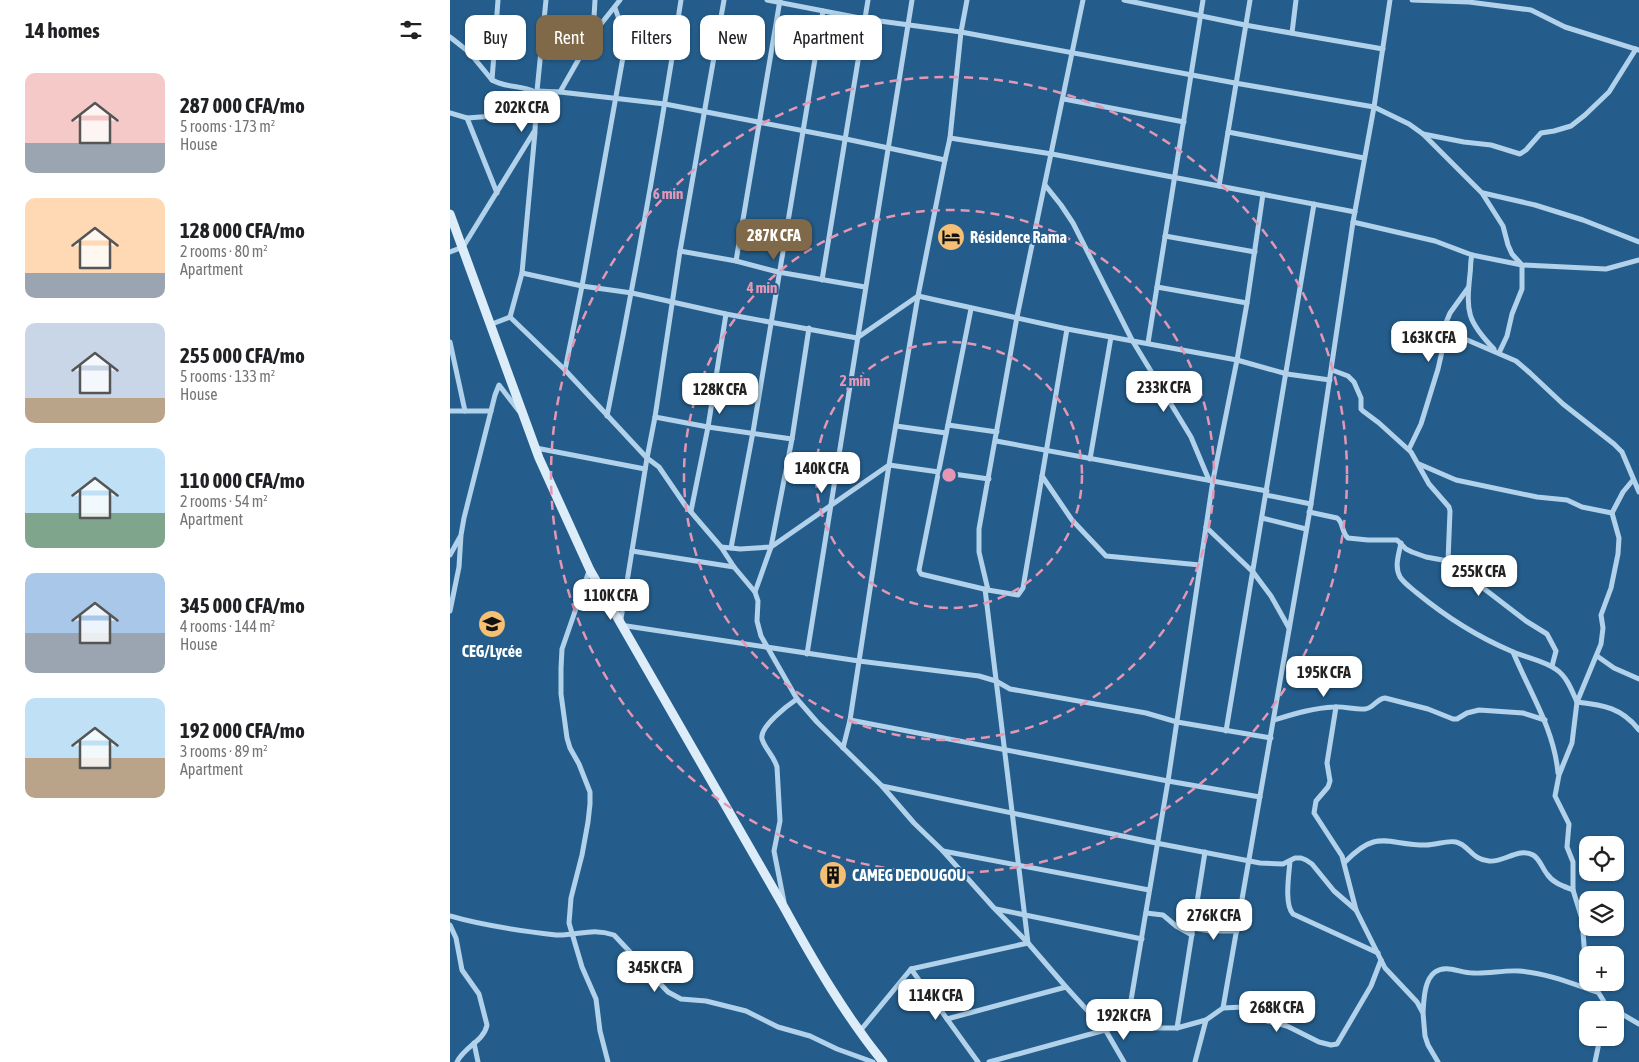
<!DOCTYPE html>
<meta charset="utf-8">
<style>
:root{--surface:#fff;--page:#f2f2f2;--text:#202124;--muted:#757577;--accent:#806948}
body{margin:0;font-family:"Asap Condensed",sans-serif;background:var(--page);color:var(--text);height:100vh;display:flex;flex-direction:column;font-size:19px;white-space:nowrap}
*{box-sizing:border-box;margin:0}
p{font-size:16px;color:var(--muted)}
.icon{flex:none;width:28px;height:28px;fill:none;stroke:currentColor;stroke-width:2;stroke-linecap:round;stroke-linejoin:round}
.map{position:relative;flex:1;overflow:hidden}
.sheet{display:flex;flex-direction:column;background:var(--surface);width:450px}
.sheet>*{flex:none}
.guide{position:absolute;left:15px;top:15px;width:475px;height:45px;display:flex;gap:10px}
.buttons{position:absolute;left:1129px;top:836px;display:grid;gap:10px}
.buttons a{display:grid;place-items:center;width:45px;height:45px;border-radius:10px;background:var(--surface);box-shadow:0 1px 4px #0004;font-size:25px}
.price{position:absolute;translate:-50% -42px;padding:0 11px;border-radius:10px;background:#fff;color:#222;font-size:16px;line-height:32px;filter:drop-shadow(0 1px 2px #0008)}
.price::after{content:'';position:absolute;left:50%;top:30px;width:15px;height:11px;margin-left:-8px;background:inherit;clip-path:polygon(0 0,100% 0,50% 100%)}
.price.current{background:var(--accent);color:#fff}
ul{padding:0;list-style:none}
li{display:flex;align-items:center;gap:15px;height:125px;padding:0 25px}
li span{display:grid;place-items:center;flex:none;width:140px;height:100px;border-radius:10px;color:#555}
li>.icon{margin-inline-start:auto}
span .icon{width:60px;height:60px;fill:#fffc;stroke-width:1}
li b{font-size:21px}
h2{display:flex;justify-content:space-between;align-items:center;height:60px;padding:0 25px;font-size:21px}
.pill{padding:0 18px;border-radius:10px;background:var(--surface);box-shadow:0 1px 4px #0004;font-size:18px;line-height:45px}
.pill.current{background:var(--accent);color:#fff}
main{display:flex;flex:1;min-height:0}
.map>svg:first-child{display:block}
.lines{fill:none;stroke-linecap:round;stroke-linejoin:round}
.street{stroke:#b1d2ea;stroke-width:5}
.secondary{stroke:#dcecf8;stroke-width:9}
.ring{fill:none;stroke:#e497b5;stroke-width:2.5;stroke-dasharray:9 6}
.labels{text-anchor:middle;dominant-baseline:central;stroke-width:4;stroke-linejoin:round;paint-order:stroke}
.poi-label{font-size:16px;font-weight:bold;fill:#fff;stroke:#245d8b;text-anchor:start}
.centre{fill:#e497b5;stroke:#245d8b;stroke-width:2.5}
.ring-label{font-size:15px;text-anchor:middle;font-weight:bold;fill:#e497b5;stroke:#245d8b;stroke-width:4;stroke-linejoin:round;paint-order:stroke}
</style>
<main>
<section class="sheet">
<h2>14 homes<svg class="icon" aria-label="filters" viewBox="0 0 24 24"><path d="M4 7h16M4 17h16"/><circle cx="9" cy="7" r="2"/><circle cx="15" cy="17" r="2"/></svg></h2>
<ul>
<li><span style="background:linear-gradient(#f6c9c9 70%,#9aa5b1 0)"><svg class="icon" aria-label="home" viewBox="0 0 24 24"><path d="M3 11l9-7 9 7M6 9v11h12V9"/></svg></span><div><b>287 000 CFA/mo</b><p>5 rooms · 173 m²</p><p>House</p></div></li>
<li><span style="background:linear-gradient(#ffd9b3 75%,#9aa5b1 0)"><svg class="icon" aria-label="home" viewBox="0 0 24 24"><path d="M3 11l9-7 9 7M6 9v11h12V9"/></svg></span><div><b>128 000 CFA/mo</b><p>2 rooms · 80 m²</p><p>Apartment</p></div></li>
<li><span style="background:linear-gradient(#c9d6e8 75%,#b9a48a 0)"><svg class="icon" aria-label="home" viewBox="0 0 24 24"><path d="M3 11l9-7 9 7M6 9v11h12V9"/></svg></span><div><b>255 000 CFA/mo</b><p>5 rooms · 133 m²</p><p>House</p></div></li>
<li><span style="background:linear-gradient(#bfe0f5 65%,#7fa58c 0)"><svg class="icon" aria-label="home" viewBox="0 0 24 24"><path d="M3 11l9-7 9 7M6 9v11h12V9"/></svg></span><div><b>110 000 CFA/mo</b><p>2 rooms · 54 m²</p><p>Apartment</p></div></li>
<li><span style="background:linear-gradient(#a9c7e8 60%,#9aa5b1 0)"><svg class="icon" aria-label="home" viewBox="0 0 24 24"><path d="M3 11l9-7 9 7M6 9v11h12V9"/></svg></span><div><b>345 000 CFA/mo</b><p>4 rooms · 144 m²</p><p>House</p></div></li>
<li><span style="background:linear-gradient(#bfe0f5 60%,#b9a48a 0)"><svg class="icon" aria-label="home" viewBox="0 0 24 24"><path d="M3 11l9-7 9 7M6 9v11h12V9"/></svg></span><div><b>192 000 CFA/mo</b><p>3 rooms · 89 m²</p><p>Apartment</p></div></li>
</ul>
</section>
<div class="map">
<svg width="1189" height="1062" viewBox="0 0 1189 1062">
<rect width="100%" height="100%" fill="#245d8b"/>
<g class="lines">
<g class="street">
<path d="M 48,0 L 42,80 C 56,88 71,85 85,92"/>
<path d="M 274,0 L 230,251 L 205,417 L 197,458 L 170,625 L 409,661 L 529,676 L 546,681 L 560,689 L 696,713 L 727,722 L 821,738"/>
<path d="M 317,0 L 415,19 L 511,32 L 500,138 L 495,160"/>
<path d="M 517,0 L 511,32 L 785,83 L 924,107 L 959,124 L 973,134 L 1032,193 L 1053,226 L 1058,245 L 1062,254 L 1072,265 L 1072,289 L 1062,314 L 1057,336 L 1049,353"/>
<path d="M 674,0 L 795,25 L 933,49"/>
<path d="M 962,0 L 1019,2 L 1081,10 L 1115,27 L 1189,50"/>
<path d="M 842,33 L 846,0"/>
<path d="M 143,34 L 145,0"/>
<path d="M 0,37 L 19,52 L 42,80"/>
<path d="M 110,92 L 143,34 L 170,0"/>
<path d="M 614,99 L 734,122"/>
<path d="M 0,113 L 17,118 L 44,116 L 57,110 L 87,91 L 110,92 L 215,104 L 396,139 L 495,160 L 468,296 L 407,338 L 276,314 L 182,293 L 132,286 L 72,273"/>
<path d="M 17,118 L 47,193"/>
<path d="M 778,132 L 914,158"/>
<path d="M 973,134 L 1014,142 L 1041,145 L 1070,154 L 1076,150 L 1091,133 L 1104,131 L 1121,126 L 1135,115 L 1159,92 L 1186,49"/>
<path d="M 500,138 L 602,154 L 905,212"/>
<path d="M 595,185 L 611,205 L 623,223 L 682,340 L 741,437 L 759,480"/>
<path d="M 769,186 L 800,0"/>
<path d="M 1033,193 L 1085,205 L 1133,220 L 1189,242"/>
<path d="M 813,194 L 797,303 L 787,360 L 837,374 L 880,380"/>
<path d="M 903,222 L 985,241 L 1022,255 L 1072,265 L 1156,269 L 1189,260"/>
<path d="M 715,236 L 805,252"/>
<path d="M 230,251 L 286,261 L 328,272 L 415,287"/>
<path d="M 0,252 L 13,247 L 85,130 L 87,91 L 96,0"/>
<path d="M 1022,255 C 1020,262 1021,268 1020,274 C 1016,312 1017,321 1044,349"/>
<path d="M 286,261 L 330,0"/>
<path d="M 372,280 L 418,0"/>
<path d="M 707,287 L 797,303"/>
<path d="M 521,309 L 469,570 L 471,574 L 475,575 L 538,590 L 568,595 L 573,588 L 617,329"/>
<path d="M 60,317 L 115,370 L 197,458 L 209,467 L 235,505 L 271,547 L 284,567 L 305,592 L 308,601 L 307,621 L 311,636 L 347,699 L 367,722 L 432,786 L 464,823 L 493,851 L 544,908 L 578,943 L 616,987 L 656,1031 L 674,1062"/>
<path d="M 60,317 L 72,273 L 85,132"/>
<path d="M 42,324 L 60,317"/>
<path d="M 994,330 L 1066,361 L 1080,373 L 1113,404 L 1164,444 L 1172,452 L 1189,492"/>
<path d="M 0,342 L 15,411"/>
<path d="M 698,343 L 753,0"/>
<path d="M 115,370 L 132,286 L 175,46 L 175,36 L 165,8"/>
<path d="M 882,370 L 898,376 L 904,382 L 911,398 L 911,409 L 913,411 L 929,423 L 961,452 L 979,484 L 999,507 L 1000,511 L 998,561"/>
<path d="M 0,411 L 41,411"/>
<path d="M 157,416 C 185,278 210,139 231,0"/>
<path d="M 205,417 L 258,427 L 342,439"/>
<path d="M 498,425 L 547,432"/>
<path d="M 446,426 L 496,433"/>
<path d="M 546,441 L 817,491"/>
<path d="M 86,448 L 195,469"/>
<path d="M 959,449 L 971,424 L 988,369 L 993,347 L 995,325 L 1000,313 L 1018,288"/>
<path d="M 640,459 L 661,337"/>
<path d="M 969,464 L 1006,480 L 1087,497 L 1117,500 L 1132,507 L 1162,513 L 1173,492 L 1183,480"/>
<path d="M 592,476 L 622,520 L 656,556 L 750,565"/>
<path d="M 816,495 L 861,504"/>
<path d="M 241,511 L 258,427 L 276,314"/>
<path d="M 859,512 L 887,518 C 894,523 891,532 898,538 L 918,540 L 947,540 L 956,549 L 962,552 L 976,557 L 998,561 L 1076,621 L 1097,634 L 1106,651 L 1102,666"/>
<path d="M 812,518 L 856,529"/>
<path d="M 756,527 L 803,572 L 821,596 L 839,628"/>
<path d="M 951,543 C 949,554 944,566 950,577 C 954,583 961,588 967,593 C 995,616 1028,637 1061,651 C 1076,658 1094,660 1107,670 C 1117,677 1122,691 1127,702"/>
<path d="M 271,547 L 281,548 L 303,432 L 373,11"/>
<path d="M 281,548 L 290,549 L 321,547 L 342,439 L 359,328"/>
<path d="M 182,551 L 284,567"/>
<path d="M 0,555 L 10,537"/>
<path d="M 139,571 L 112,649 L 111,668 L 111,694 L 117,738 L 120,748 L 129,764 L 140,792 L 140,804 L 138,822 L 132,855 L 121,898 L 119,923 L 132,967 L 146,999 L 150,1031 L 158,1062"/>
<path d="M 538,590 L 529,552 L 529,529 L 567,317 L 633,0"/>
<path d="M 305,592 L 321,547 L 439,465 L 468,296 L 617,329 L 787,360 L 763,480 L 718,781 L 677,1024"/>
<path d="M 0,611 L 9,567 L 11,535 L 14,518 L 45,395 L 49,385 L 69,411"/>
<path d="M 1063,652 C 1080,693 1104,729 1108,773"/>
<path d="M 357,654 L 462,0"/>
<path d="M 1147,656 L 1164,668 L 1189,679"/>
<path d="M 1127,702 C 1154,705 1172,708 1189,730"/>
<path d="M 886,707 L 877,763 L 880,781 L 878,787 L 866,801 L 864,813 L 892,856 L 906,910 L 935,968 L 967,1002 L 973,1013 L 975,1036 L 978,1045 L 988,1062"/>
<path d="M 400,720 L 718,781 L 810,797"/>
<path d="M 824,720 C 844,714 863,708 884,707 C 894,706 905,710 915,709 C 924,708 926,699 935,698 L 978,709 L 1003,719 L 1007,719 L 1017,713 L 1029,710 L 1073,713 L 1095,720"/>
<path d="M 776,731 L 864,204"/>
<path d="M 393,748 L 400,720 L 439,465 L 539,479"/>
<path d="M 432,786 L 706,843 L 810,863 L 833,864 L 845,858 L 851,858 L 856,860 L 862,864 L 884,891 L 906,910"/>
<path d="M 493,851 L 699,890"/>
<path d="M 840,861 C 839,874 834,905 843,914 L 928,953"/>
<path d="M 895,862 C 928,828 936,845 976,845 C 986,845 997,840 1006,842 C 1019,845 1022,860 1039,861 C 1053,863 1069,847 1083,855 C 1090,859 1092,868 1097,874 C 1103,883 1113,886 1123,890"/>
<path d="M 334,902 L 324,851 L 330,821 L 327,767 C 324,756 315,749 312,739 C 309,727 338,705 347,699"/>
<path d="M 546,909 L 692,939"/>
<path d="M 696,913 L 713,915 L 726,926 L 742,935"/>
<path d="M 0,916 C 34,926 71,931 106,935 C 128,936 141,927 164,935 L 218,992 L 231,999 L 256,1001 L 296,1011 L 328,1027 L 360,1036 L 387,1049 L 423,1062"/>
<path d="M 0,925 L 6,938 L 12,970 L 29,994 L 37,1025 C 34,1041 14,1047 7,1062"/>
<path d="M 743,928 L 760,931 L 787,931"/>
<path d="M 461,969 L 528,1062"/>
<path d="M 1138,969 L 1135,958 L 1132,919 L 1123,890 L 1123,862 L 1117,847 L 1119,824 L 1105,796 L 1109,775 L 1122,743 L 1127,702 L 1151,644 L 1153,628 L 1151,615 L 1161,588 L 1168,554 L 1169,538 L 1162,513"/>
<path d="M 1142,982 L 1156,1005 L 1157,1010"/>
<path d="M 773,1008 L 793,1007 L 801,1009 L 817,1021 L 837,1026 L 869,1042 L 881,1045 L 887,1044 L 921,986 L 931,960"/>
<path d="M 1165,1010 L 1189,1024"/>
<path d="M 973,1012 C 974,1000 974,980 985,972 C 996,964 1010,973 1023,973 C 1038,974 1053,970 1069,971 C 1096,973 1121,983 1147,992"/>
<path d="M 497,1019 L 616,987"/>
<path d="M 727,1028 L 755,852"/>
<path d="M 410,1031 L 461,969 L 578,943 L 535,589"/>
<path d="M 24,1043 L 28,1062"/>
<path d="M 539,1062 L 677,1024 L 706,1028 L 727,1028 L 756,1020 L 773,1008 L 861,504 L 903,222 L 924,107 L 940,0"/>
<path d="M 745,1062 L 756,1020"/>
<path d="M 1145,1062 L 1150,1038"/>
</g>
<path class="secondary" d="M 0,214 L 89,458 L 140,570 L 335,909 C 364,962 395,1015 433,1062"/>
</g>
<g class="ring">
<circle cx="499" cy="475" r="133"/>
<circle cx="499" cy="475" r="265"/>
<circle cx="499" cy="475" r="398"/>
</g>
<defs>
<g id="hotel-disc" transform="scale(1.4375)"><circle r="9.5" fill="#f5c074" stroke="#245d8b"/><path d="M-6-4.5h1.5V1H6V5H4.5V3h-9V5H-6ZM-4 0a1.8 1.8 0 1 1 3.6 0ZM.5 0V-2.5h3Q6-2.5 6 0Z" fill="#111"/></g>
<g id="school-disc" transform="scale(1.4375)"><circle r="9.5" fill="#f5c074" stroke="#245d8b"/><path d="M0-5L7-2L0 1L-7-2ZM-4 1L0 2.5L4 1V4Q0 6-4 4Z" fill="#111"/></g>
<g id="building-disc" transform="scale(1.4375)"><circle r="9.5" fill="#f5c074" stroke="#245d8b"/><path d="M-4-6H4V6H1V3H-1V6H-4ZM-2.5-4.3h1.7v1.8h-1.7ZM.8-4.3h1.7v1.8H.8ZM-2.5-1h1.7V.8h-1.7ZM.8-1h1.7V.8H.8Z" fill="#111"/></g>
</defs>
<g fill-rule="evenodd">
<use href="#hotel-disc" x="501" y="237"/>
<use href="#school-disc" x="42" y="624"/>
<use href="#building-disc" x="383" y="875"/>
</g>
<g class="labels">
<g class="poi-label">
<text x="520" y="237">Résidence Rama</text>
<text x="42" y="651" text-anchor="middle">CEG/Lycée</text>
<text x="402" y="875">CAMEG DEDOUGOU</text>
</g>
</g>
<circle cx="499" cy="475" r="8" class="centre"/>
<g class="ring-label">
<text x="218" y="199">6 min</text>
<text x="312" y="293">4 min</text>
<text x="405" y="386">2 min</text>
</g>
</svg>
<div class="buttons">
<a><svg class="icon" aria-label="locate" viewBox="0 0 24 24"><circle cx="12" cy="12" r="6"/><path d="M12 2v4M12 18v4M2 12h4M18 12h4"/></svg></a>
<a><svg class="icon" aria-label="layers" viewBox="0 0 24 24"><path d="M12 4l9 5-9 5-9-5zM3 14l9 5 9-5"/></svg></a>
<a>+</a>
<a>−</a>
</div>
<b class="price" style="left:72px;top:133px">202K CFA</b>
<b class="price current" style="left:324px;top:261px">287K CFA</b>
<b class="price" style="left:979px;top:363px">163K CFA</b>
<b class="price" style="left:714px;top:413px">233K CFA</b>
<b class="price" style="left:270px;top:415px">128K CFA</b>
<b class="price" style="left:372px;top:494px">140K CFA</b>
<b class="price" style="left:1029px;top:597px">255K CFA</b>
<b class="price" style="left:161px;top:621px">110K CFA</b>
<b class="price" style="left:874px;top:698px">195K CFA</b>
<b class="price" style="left:764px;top:941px">276K CFA</b>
<b class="price" style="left:205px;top:993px">345K CFA</b>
<b class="price" style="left:486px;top:1021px">114K CFA</b>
<b class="price" style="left:827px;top:1033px">268K CFA</b>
<b class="price" style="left:674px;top:1041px">192K CFA</b>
<div class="guide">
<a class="pill">Buy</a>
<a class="pill current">Rent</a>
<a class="pill">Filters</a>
<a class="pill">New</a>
<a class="pill">Apartment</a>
</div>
</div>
</main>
